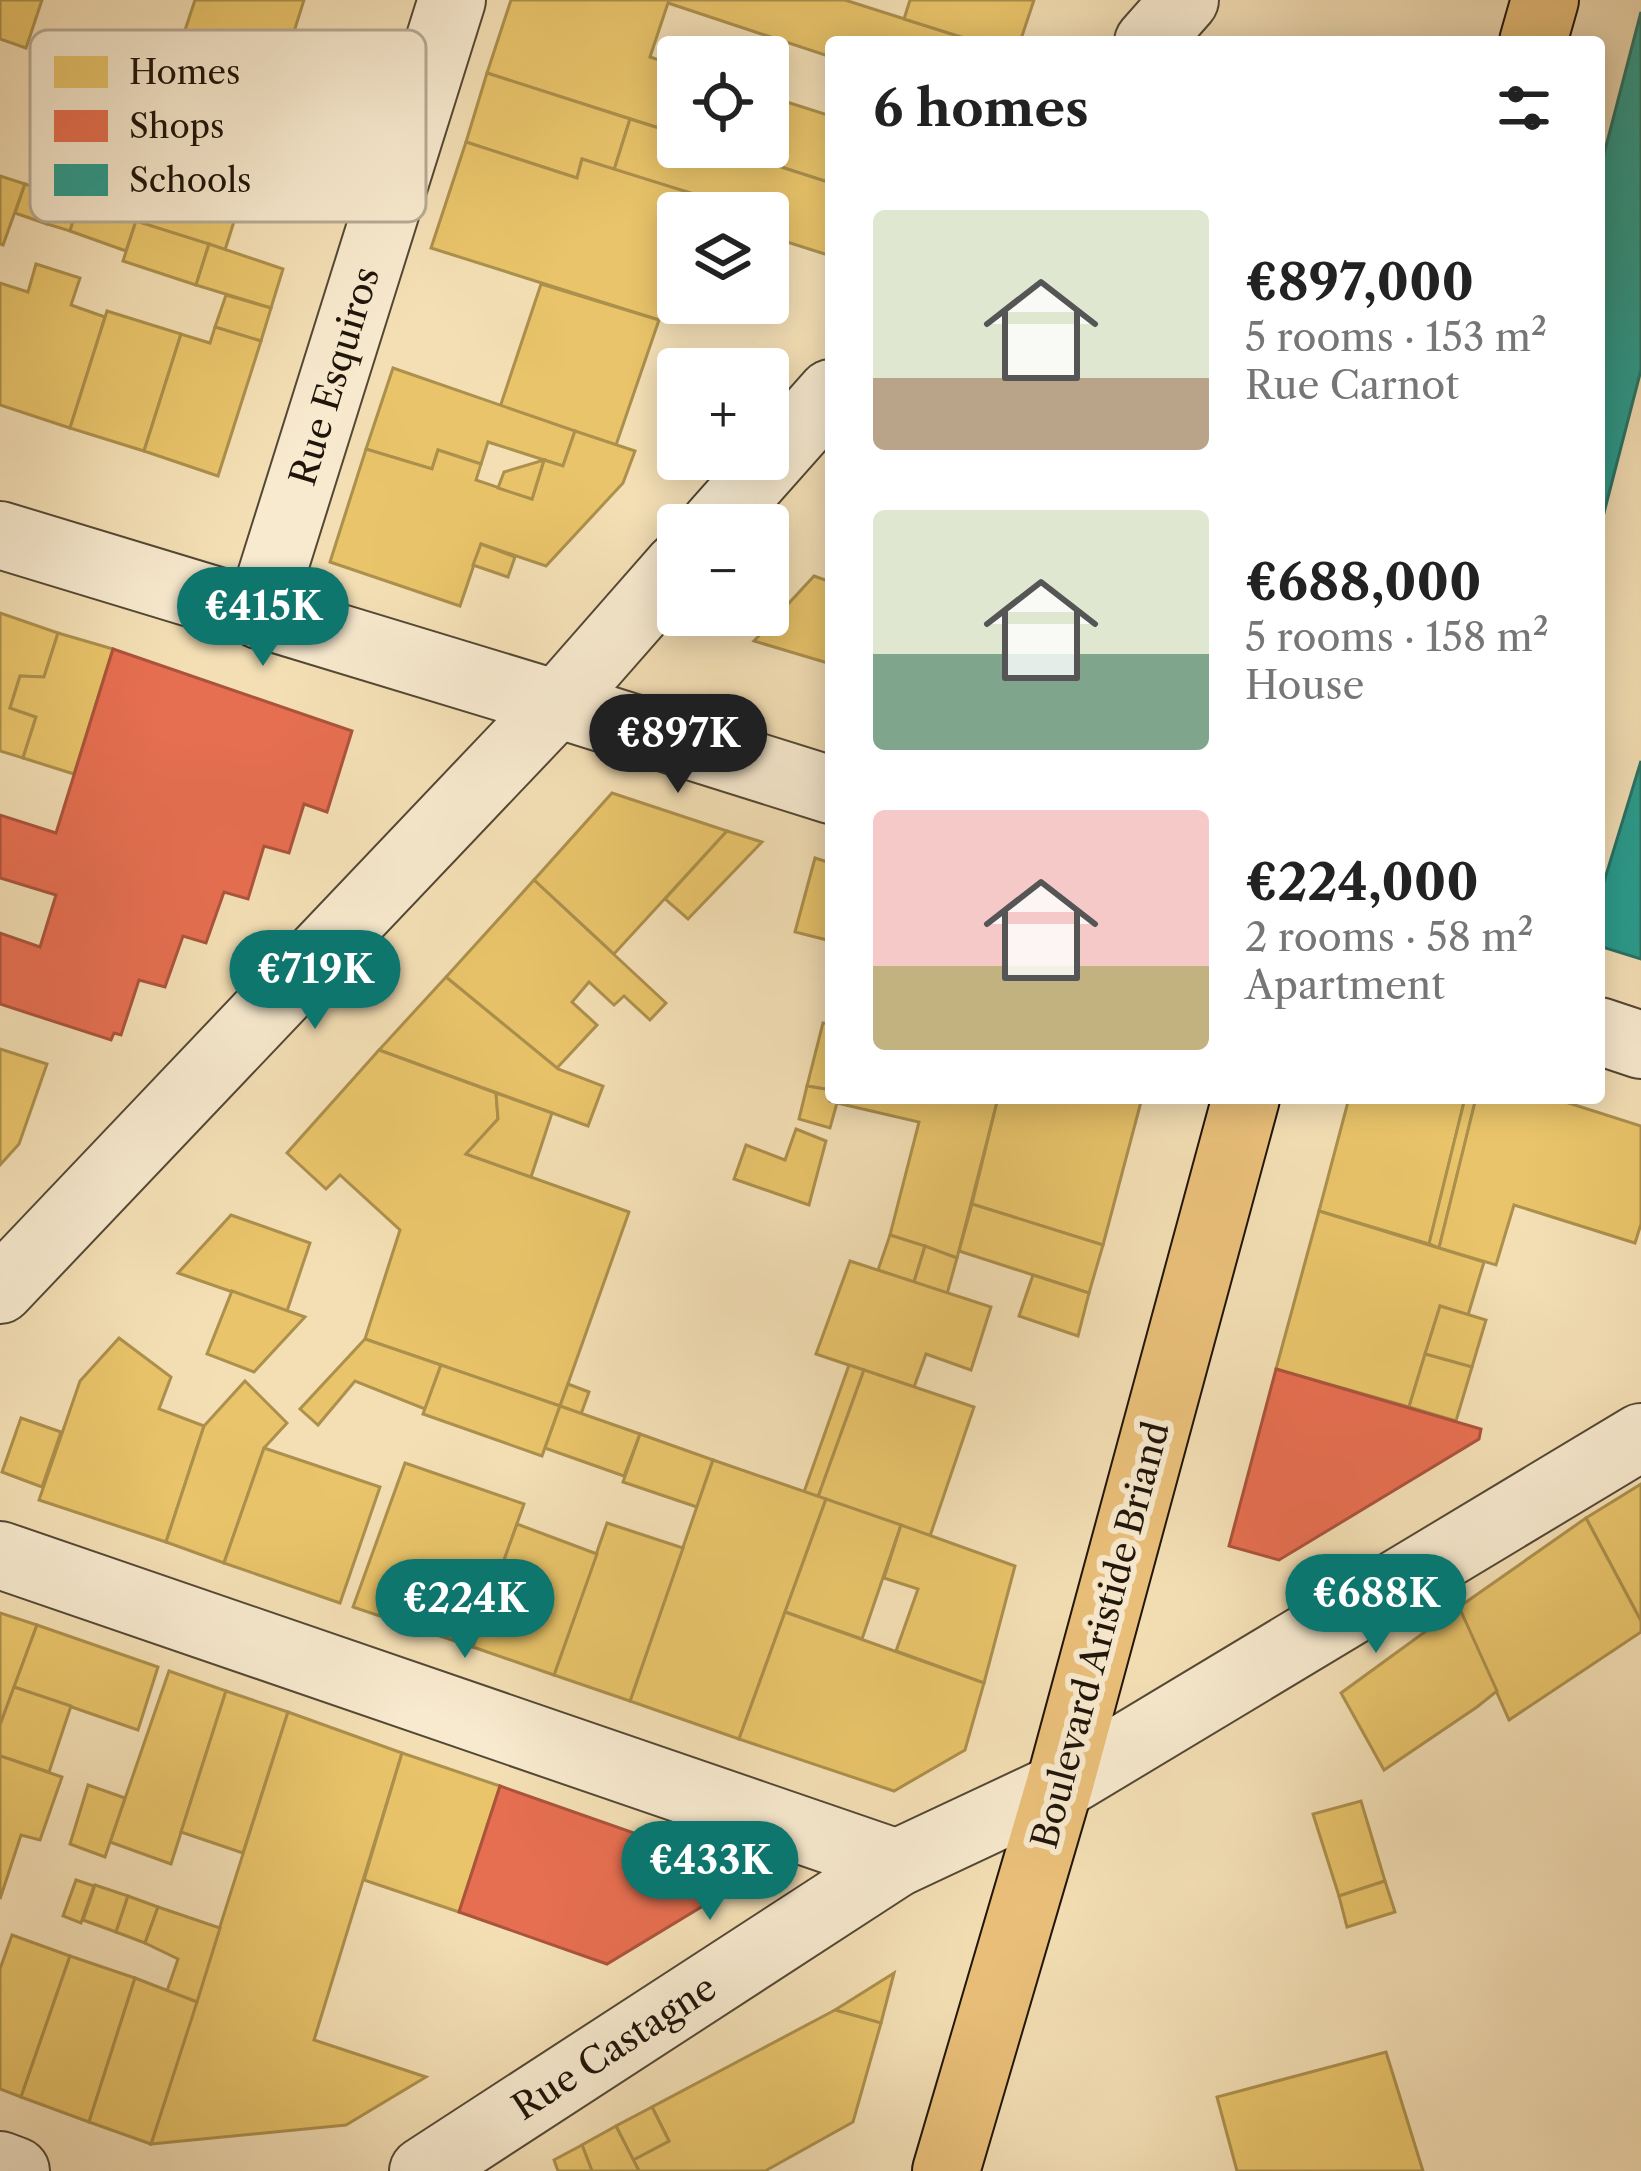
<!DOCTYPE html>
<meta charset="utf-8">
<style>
:root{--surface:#fff;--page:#f2f2f2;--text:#222;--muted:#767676;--accent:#0f766e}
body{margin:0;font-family:"Libre Caslon Text",serif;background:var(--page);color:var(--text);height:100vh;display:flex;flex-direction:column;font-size:45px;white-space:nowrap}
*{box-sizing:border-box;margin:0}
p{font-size:39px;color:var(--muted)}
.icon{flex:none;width:66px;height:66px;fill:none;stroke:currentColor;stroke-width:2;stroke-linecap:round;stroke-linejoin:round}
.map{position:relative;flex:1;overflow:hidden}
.panel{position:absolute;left:825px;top:36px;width:780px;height:1068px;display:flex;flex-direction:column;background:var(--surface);border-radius:12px;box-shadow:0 6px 30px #0003}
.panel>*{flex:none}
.tools{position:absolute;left:657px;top:36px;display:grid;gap:24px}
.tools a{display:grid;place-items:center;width:132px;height:132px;border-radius:12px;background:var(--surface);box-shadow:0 6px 30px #0003;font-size:60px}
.price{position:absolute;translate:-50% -102px;padding:0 27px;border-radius:42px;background:var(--accent);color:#fff;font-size:39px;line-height:78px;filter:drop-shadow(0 3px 6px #0008)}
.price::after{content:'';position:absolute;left:50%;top:72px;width:36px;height:27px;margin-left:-18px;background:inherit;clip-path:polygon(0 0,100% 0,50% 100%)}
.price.active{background:#222;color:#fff}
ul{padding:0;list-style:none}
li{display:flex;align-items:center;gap:36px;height:300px;padding:0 48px}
li span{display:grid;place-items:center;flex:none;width:336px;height:240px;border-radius:12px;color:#555}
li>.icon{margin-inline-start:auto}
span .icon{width:144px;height:144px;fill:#fffc;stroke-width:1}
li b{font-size:51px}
h2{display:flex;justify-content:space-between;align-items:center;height:144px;padding:0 48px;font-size:51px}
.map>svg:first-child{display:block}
.homes{fill:#e9c46a;stroke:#ac904d;stroke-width:3}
.shops{fill:#e76f51;stroke:#ab543c;stroke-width:3}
.schools{fill:#2a9d8f;stroke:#277467;stroke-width:3}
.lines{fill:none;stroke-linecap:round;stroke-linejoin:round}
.minor-casing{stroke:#544835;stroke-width:70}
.major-casing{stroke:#1f150a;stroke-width:70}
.minor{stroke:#f8eacf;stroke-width:66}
.major{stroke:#eac07a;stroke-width:66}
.labels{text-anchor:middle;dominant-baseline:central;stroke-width:12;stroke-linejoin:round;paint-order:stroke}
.street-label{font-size:36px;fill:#1f150a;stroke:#f8eacf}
.key{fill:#f8eacf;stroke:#b7aa94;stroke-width:3}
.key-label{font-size:33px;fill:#1f150a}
</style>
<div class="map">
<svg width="1641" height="2171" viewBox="0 0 1641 2171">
<rect width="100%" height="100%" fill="#f4dfb5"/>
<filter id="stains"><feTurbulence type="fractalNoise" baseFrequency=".00167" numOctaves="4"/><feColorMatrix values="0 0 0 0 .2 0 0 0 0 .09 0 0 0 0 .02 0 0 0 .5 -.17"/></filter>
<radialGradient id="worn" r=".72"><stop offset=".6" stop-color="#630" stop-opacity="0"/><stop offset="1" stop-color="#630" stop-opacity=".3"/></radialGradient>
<g class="homes">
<path d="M 0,0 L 42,0 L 26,48 L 0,39 Z"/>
<path d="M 195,0 L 304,0 L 225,250 L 123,217 Z"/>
<path d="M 511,0 L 845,0 L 977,42 L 831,42 L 831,57 L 668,3 L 650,57 L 678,66 L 678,134 L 487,73 Z"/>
<path d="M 910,0 L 1034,0 L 1020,42 L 977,42 L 904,19 Z"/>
<path d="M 487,73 L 630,119 L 614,170 L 582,159 L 577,178 L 466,142 Z"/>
<path d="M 768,96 L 831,116 L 831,183 L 719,147 L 768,147 Z"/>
<path d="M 630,119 L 678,134 L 678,147 L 719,147 L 831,183 L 831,256 L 768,236 L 768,213 L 692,212 L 697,195 L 614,170 Z"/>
<path d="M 466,142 L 577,178 L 582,159 L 697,195 L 694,213 L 678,213 L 678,281 L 672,279 L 659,320 L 431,248 Z"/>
<path d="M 0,176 L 25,184 L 3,245 L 0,244 Z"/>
<path d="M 25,184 L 57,195 L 47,224 L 15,213 Z"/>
<path d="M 57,195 L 79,202 L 70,231 L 47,224 Z"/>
<path d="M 79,202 L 136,221 L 126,251 L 70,231 Z"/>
<path d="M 136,221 L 209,244 L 196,285 L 123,261 Z"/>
<path d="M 209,244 L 283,269 L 271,308 L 196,285 Z"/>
<path d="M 36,264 L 80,278 L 71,305 L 105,317 L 70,428 L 0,405 L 0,283 L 28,292 Z"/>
<path d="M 541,284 L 659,320 L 616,445 L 500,407 Z"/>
<path d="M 226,295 L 271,308 L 261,341 L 215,327 Z"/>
<path d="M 107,311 L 181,334 L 144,451 L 70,428 Z"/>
<path d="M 215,327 L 261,341 L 218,476 L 144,451 L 181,334 L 210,343 Z"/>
<path d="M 393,368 L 575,431 L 563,466 L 488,442 L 481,464 L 438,450 L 432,469 L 366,449 Z"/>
<path d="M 575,431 L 635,451 L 623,483 L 546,566 L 481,544 L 460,606 L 330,562 L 366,449 L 432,469 L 438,450 L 481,464 L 476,480 L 532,499 L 544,460 L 563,466 Z"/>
<path d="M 544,460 L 532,499 L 498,488 L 504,472 Z"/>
<path d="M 481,544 L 515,557 L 508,577 L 473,565 Z"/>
<path d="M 814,576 L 831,582 L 831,664 L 754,641 Z"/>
<path d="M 0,613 L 58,633 L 44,677 L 20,676 L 10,708 L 36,717 L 23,758 L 0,751 Z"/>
<path d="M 58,633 L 113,649 L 74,774 L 23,758 L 36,717 L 10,708 L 20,676 L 44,677 Z"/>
<path d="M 612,793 L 727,831 L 614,954 L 534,880 Z"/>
<path d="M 727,831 L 762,842 L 688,919 L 665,899 Z"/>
<path d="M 815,858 L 831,863 L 831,941 L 795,932 Z"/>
<path d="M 534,880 L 666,1003 L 650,1020 L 624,996 L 614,1005 L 589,982 L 572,1002 L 597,1025 L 557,1068 L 446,977 Z"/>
<path d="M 446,977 L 558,1069 L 603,1086 L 588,1126 L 379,1050 Z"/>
<path d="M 823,1023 L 831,1024 L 831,1090 L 807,1086 Z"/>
<path d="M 0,1049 L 47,1064 L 19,1144 L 0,1165 Z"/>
<path d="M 379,1050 L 496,1093 L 498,1119 L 466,1154 L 629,1212 L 560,1406 L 365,1339 L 400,1230 L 340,1175 L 326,1189 L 287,1153 Z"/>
<path d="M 807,1086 L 831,1090 L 830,1101 L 837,1103 L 830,1128 L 799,1119 Z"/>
<path d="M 496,1093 L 552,1113 L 531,1177 L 466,1154 L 498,1119 Z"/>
<path d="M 831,1098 L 998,1098 L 957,1258 L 890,1235 L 919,1122 L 837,1103 L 830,1101 Z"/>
<path d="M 998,1098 L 1142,1098 L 1103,1245 L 972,1204 Z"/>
<path d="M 1349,1098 L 1465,1098 L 1429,1244 L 1319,1211 Z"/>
<path d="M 1465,1098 L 1476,1098 L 1439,1248 L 1429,1244 Z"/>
<path d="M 1476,1098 L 1553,1098 L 1641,1126 L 1641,1224 L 1635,1243 L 1514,1205 L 1496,1265 L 1439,1248 Z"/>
<path d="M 796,1129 L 826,1141 L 809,1205 L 734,1179 L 746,1145 L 785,1160 Z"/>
<path d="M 972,1204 L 1103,1245 L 1089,1293 L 959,1251 Z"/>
<path d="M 1319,1211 L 1484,1262 L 1468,1315 L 1440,1306 L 1409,1407 L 1276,1369 Z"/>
<path d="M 231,1215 L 310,1243 L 287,1311 L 178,1273 Z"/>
<path d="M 890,1235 L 925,1246 L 914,1282 L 878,1270 Z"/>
<path d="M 925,1246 L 957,1258 L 947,1294 L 914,1282 Z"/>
<path d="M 850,1261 L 991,1307 L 971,1370 L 926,1354 L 914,1387 L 816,1354 Z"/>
<path d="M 1033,1275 L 1089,1293 L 1078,1336 L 1019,1316 Z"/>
<path d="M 232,1291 L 305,1317 L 254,1372 L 207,1354 Z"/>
<path d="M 1440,1306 L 1486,1320 L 1472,1367 L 1425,1354 Z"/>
<path d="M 119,1338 L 171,1377 L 159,1409 L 204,1426 L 166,1542 L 39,1500 L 80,1381 Z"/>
<path d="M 365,1339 L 441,1365 L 425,1409 L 355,1381 L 318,1425 L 300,1409 Z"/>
<path d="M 1425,1354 L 1472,1367 L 1456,1421 L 1409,1407 Z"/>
<path d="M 441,1365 L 560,1406 L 542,1456 L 423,1414 Z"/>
<path d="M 849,1365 L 864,1370 L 818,1497 L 804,1492 Z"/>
<path d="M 864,1370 L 974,1407 L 930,1536 L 818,1497 Z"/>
<path d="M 245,1381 L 287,1423 L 264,1448 L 224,1563 L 166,1542 L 204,1426 Z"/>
<path d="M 568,1384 L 589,1392 L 581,1414 L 560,1406 Z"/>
<path d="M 560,1406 L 640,1434 L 624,1476 L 545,1448 Z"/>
<path d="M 21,1418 L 61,1432 L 42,1487 L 2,1472 Z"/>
<path d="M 640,1434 L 713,1460 L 697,1507 L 623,1482 Z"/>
<path d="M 264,1448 L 380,1487 L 340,1603 L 224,1563 Z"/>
<path d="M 713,1460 L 826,1499 L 739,1739 L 630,1701 Z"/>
<path d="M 405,1463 L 524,1504 L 473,1647 L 353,1607 Z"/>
<path d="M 1641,1484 L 1641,1621 L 1586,1518 Z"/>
<path d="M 826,1499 L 901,1525 L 862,1639 L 785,1612 Z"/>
<path d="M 1586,1518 L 1641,1621 L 1641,1632 L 1509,1720 L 1459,1607 Z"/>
<path d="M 607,1523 L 683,1548 L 630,1701 L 554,1675 Z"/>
<path d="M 517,1524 L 597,1554 L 554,1675 L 473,1647 Z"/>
<path d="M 901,1525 L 1015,1566 L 984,1683 L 896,1651 L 918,1589 L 884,1578 Z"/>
<path d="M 1459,1607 L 1497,1691 L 1477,1707 L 1384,1770 L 1341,1693 Z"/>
<path d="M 785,1612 L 984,1683 L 965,1750 L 894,1791 L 739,1739 Z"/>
<path d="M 0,1613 L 37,1625 L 0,1725 Z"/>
<path d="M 37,1625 L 158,1667 L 138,1730 L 14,1687 Z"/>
<path d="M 169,1671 L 226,1691 L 171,1864 L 110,1842 Z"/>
<path d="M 14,1687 L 71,1706 L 49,1772 L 0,1756 L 0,1725 Z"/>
<path d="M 226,1691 L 288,1712 L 243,1853 L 181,1832 Z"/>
<path d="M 288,1712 L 402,1753 L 314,2040 L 426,2077 L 346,2125 L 151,2144 Z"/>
<path d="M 402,1753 L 500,1786 L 459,1912 L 364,1880 Z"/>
<path d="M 0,1756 L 62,1777 L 40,1840 L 21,1835 L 0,1899 Z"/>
<path d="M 88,1785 L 125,1798 L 105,1857 L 70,1844 Z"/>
<path d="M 1361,1801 L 1385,1881 L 1339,1896 L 1313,1814 Z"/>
<path d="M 76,1880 L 94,1886 L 81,1923 L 63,1916 Z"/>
<path d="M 1385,1881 L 1395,1912 L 1347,1927 L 1339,1896 Z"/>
<path d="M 95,1885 L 128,1896 L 116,1932 L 83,1920 Z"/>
<path d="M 128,1896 L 158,1907 L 145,1943 L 116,1932 Z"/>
<path d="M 158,1907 L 220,1928 L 197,2002 L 167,1991 L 178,1959 L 145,1943 Z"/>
<path d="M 12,1935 L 70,1956 L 21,2097 L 0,2089 L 0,1969 Z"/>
<path d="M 70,1956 L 135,1978 L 89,2122 L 21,2097 Z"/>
<path d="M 894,1973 L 881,2023 L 835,2010 Z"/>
<path d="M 135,1978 L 197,2002 L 151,2144 L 89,2122 Z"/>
<path d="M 835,2010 L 881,2023 L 853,2122 L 765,2171 L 639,2171 L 633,2160 L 669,2141 L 652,2107 Z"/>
<path d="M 1386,2052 L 1423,2171 L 1237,2171 L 1217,2097 Z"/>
<path d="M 652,2107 L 669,2141 L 633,2160 L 616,2126 Z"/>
<path d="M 616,2126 L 639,2171 L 592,2171 L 582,2145 Z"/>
<path d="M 582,2145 L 592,2171 L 558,2171 L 554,2160 Z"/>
</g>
<g class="shops">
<path d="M 113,649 L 352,731 L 327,812 L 304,804 L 289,853 L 264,846 L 248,899 L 224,892 L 206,943 L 183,936 L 165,987 L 139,980 L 121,1035 L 114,1033 L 111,1040 L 0,1004 L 0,933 L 40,947 L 56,895 L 0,878 L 0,815 L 56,833 Z"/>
<path d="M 1276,1369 L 1481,1429 L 1479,1439 L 1279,1560 L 1229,1546 Z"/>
<path d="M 500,1786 L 754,1875 L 607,1964 L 459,1912 Z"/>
</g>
<g class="schools">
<path d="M 1641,12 L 1641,370 L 1599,532 L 1599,173 Z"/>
<path d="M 1641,761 L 1641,959 L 1599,946 L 1599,898 Z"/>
</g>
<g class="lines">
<g class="minor-casing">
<g id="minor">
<path d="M 1148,42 L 1185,0"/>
<path d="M 714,525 L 831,393"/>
<path d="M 0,535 L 557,704 L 831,790"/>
<path d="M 259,615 L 452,0"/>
<path d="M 1599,1031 L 1641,1045"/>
<path d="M 0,1290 L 557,704 L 678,566"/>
<path d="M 0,1555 L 897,1863"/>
<path d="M 0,2165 L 16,2171"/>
<path d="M 423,2171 L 897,1863 L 1059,1787 L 1641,1437"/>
</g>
</g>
<g class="major-casing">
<g id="major">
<path d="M 1533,42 L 1545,0"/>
<path d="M 946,2171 L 1059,1787 L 1246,1098"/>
</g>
</g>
<use href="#minor" class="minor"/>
<use href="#major" class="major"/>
</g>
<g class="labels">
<g class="street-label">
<text transform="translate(334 376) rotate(-73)">Rue Esquiros</text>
<text transform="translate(1100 1635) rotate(-75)">Boulevard Aristide Briand</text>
<text transform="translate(614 2047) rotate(-33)">Rue Castagne</text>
</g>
</g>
<rect x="30" y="30" width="396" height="192" rx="18" class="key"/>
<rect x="54" y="56" width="54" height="32" fill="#e9c46a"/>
<rect x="54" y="110" width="54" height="32" fill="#e76f51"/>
<rect x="54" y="164" width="54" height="32" fill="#2a9d8f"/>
<g class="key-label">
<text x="129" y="84">Homes</text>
<text x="129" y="138">Shops</text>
<text x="129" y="192">Schools</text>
</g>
<rect width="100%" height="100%" filter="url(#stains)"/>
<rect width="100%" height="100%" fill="url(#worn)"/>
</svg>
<div class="tools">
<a><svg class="icon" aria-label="locate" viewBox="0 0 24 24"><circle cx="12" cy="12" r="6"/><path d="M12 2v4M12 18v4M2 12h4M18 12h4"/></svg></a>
<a><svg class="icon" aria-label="layers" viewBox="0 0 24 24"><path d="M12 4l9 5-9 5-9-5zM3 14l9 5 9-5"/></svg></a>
<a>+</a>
<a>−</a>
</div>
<b class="price" style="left:263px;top:669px">€415K</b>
<b class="price active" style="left:678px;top:796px">€897K</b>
<b class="price" style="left:315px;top:1032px">€719K</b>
<b class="price" style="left:1376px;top:1656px">€688K</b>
<b class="price" style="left:465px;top:1661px">€224K</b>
<b class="price" style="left:710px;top:1923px">€433K</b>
<section class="panel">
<h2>6 homes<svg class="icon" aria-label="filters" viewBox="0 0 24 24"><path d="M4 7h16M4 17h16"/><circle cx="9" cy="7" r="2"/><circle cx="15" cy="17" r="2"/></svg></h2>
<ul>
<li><span style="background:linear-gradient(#dfe7d0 70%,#b9a48a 0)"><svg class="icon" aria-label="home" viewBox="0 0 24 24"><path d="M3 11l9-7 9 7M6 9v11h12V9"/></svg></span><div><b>€897,000</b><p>5 rooms · 153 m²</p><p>Rue Carnot</p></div></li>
<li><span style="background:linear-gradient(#dfe7d0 60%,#7fa58c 0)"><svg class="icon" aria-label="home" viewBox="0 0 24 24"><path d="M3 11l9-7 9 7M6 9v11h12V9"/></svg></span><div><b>€688,000</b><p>5 rooms · 158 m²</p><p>House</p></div></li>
<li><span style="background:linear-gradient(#f6c9c9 65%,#c2b280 0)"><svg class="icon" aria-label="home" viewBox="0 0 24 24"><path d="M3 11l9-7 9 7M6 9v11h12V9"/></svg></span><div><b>€224,000</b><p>2 rooms · 58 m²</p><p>Apartment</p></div></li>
</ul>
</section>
</div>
